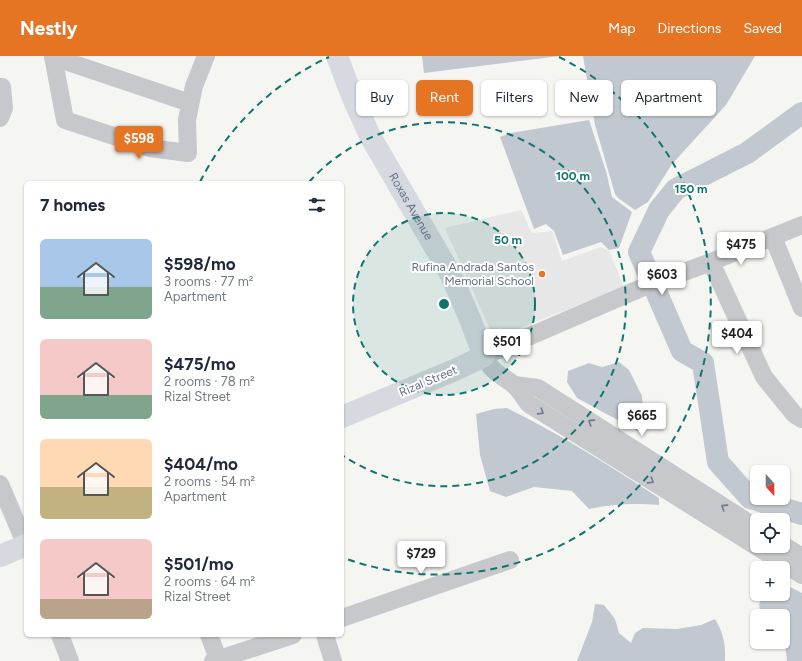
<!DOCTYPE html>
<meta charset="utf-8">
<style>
:root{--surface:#fff;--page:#f6f6f7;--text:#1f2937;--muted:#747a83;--accent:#e57423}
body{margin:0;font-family:Figtree,sans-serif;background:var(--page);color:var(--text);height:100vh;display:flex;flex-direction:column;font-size:15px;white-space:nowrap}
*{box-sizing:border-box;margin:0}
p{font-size:13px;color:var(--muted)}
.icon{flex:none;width:22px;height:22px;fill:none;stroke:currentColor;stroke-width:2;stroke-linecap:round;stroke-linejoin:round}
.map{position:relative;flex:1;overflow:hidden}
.sheet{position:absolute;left:24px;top:125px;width:320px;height:456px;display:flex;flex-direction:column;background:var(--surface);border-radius:6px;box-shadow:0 1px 3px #0004}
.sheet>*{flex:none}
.banner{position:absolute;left:356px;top:24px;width:380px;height:36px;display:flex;gap:8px}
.needle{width:26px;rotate:159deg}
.buttons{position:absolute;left:750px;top:409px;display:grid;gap:8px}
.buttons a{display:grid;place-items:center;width:40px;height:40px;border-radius:6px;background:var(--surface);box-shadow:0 1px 3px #0004;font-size:20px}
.price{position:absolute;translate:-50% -34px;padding:0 9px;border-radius:4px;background:#fff;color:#222;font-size:13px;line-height:26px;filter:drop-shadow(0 1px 2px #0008)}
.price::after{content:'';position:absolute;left:50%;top:24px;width:12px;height:9px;margin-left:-6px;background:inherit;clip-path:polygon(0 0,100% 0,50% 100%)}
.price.selected{background:var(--accent);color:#fff}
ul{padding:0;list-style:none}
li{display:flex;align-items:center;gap:12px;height:100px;padding:0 16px}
li span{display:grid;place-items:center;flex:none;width:112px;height:80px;border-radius:6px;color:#555}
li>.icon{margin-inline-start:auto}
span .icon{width:48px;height:48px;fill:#fffc;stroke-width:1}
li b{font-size:17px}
h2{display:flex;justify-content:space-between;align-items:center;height:48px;padding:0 16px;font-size:17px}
.pill{padding:0 14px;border-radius:6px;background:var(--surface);box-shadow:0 1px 3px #0004;font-size:14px;line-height:36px}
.pill.selected{background:var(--accent);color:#fff}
header{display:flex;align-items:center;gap:24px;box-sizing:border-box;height:56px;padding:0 20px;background:var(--accent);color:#fff}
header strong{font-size:19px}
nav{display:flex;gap:22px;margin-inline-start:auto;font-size:14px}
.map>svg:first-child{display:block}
.built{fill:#e6e7e6}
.water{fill:#c1c8cf}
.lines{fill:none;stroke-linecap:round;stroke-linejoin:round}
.river{stroke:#c1c8cf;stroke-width:22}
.minor{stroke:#c6c8cc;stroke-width:18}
.major{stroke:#d6d9df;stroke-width:22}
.oneway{stroke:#6e798b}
.ring{fill:none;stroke:#0f766e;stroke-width:2;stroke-dasharray:7 5}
.poi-dot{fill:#e57423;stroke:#fff;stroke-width:1.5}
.labels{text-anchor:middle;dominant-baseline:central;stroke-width:4;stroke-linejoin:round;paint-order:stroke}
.street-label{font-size:12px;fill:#647084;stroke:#fff}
.poi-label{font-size:12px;fill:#647084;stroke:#fff;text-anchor:end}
.centre{fill:#0f766e;stroke:#fff;stroke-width:2}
.ring-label{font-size:12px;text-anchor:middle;font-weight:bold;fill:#0f766e;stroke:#fff;stroke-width:4;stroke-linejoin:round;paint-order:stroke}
</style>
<header>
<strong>Nestly</strong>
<nav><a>Map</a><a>Directions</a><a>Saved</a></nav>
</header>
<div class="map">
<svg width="802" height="605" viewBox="0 0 802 605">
<rect width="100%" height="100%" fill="#f5f6f2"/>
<path class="built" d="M 521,154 L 532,177 L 552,175 L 562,205 L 601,191 L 609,195 L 624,231 L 494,282 L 445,172 Z"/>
<g class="water">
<path d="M 422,0 L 560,0 L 424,17 Z"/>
<path d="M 583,0 L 755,0 L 726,49 L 672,108 L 648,146 L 635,154 L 618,142 L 615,138 L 595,69 Z"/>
<path d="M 589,64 L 606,115 L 612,141 L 632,156 L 619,192 L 609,194 L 601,186 L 563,199 L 554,175 L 546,168 L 534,173 L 500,81 L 511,77 Z"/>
<path d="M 619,306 L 629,314 L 642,340 L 644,362 L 638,375 L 577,342 L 567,326 L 568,315 L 589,307 L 602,311 Z"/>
<path d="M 507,352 C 560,378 610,410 659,442 L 659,449 C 634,447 613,448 589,453 L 572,435 L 534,431 L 506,441 L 490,435 L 480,399 L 476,358 L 494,353 Z"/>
<path d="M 788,530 L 802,537 L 802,605 L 787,605 L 785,588 L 783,584 L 783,560 L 761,560 L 759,549 L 762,541 L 777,545 Z"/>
<path d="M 595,548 L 604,549 L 615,563 L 619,577 L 631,587 L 635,577 L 643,572 L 677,573 L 701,569 L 715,563 C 723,576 726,589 725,605 L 577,605 L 592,566 Z"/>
</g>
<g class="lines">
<path class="river" d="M 802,57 L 747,97 L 676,133 L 659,154 L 639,196 L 682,295 L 703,307 L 718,406 L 750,442 L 802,458"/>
<g class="minor">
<path d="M 53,0 L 65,64 L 150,92 L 188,97 L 187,64 L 194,30 L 206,0"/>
<path d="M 53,1 L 190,47"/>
<path d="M 0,31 L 2,31 L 4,52 L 0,62"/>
<path d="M 802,169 L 711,206 L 646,230 L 484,300 C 492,316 499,318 513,328 C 519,333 524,342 529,348 L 802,519"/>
<path d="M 773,181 L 802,252"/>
<path d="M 711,206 L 764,321 L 794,358 L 802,363"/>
<path d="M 514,329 L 538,332 L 757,472"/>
<path d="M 0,428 L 26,489"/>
<path d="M 783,489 L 802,501"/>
<path d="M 342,562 L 510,504"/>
<path d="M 60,579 L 70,605"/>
<path d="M 209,579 L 219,605"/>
<path d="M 325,579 L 333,605"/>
<path d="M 213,605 L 293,579"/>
</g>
<g class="major">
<path id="s1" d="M 337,0 L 352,40 L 370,80 L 451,219 L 470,263 L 484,300 L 457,313 L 342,361"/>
<path d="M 0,500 L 26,489"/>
</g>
</g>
<defs><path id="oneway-chevron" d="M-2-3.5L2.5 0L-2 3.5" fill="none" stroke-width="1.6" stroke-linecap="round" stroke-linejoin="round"/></defs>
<g class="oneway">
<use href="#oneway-chevron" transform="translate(541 356) rotate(32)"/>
<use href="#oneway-chevron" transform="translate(591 366) rotate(-147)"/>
<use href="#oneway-chevron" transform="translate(651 425) rotate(32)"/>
<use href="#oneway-chevron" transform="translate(724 451) rotate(-147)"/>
</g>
<circle cx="444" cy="248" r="91" fill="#0f766e" fill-opacity=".12"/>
<g class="ring">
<circle cx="444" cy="248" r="91"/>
<path d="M309 126A182 182 0 1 1 342 399"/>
<path d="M200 126A273 273 0 0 1 329 1M559 1A273 273 0 0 1 344 502"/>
</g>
<circle class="poi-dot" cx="542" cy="218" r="4"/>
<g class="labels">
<g class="street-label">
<text stroke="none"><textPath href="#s1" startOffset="168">Roxas Avenue</textPath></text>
<text transform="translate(428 325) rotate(-23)">Rizal Street</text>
</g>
<g class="poi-label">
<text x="534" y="211">Rufina Andrada Santos<tspan x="534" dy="14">Memorial School</tspan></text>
</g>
</g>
<circle cx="444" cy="248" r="6" class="centre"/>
<g class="ring-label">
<text x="573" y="124">100 m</text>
<text x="691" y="137">150 m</text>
<text x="508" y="188">50 m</text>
</g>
</svg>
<div class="buttons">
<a><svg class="needle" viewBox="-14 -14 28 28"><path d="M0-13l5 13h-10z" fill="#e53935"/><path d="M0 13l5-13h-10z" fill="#747a83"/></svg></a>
<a><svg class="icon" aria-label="locate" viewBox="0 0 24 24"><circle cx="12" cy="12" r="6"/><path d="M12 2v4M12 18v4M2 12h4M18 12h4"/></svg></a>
<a>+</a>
<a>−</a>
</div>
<b class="price selected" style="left:139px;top:104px">$598</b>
<b class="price" style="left:741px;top:210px">$475</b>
<b class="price" style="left:662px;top:240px">$603</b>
<b class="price" style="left:737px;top:299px">$404</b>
<b class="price" style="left:507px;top:307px">$501</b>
<b class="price" style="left:642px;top:381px">$665</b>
<b class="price" style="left:421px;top:519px">$729</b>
<div class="banner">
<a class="pill">Buy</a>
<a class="pill selected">Rent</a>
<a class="pill">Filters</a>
<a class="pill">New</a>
<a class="pill">Apartment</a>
</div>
<section class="sheet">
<h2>7 homes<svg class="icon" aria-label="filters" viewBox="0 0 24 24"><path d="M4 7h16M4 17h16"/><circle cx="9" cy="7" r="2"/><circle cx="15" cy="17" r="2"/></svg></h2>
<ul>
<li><span style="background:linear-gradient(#a9c7e8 60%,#7fa58c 0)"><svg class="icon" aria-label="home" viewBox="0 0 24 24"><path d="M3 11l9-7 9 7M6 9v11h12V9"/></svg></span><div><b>$598/mo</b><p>3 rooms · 77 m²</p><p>Apartment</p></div></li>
<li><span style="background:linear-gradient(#f6c9c9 70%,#7fa58c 0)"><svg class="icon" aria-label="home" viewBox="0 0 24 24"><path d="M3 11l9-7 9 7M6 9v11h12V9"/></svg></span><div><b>$475/mo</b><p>2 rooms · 78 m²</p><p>Rizal Street</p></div></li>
<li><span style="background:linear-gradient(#ffd9b3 60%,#c2b280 0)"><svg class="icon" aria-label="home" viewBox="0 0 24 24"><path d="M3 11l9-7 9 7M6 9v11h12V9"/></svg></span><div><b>$404/mo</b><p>2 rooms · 54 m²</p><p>Apartment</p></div></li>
<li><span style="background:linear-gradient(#f6c9c9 75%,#b9a48a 0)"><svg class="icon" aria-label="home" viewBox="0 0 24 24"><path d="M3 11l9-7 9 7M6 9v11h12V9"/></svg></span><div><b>$501/mo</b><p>2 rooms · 64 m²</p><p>Rizal Street</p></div></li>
</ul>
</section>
</div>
